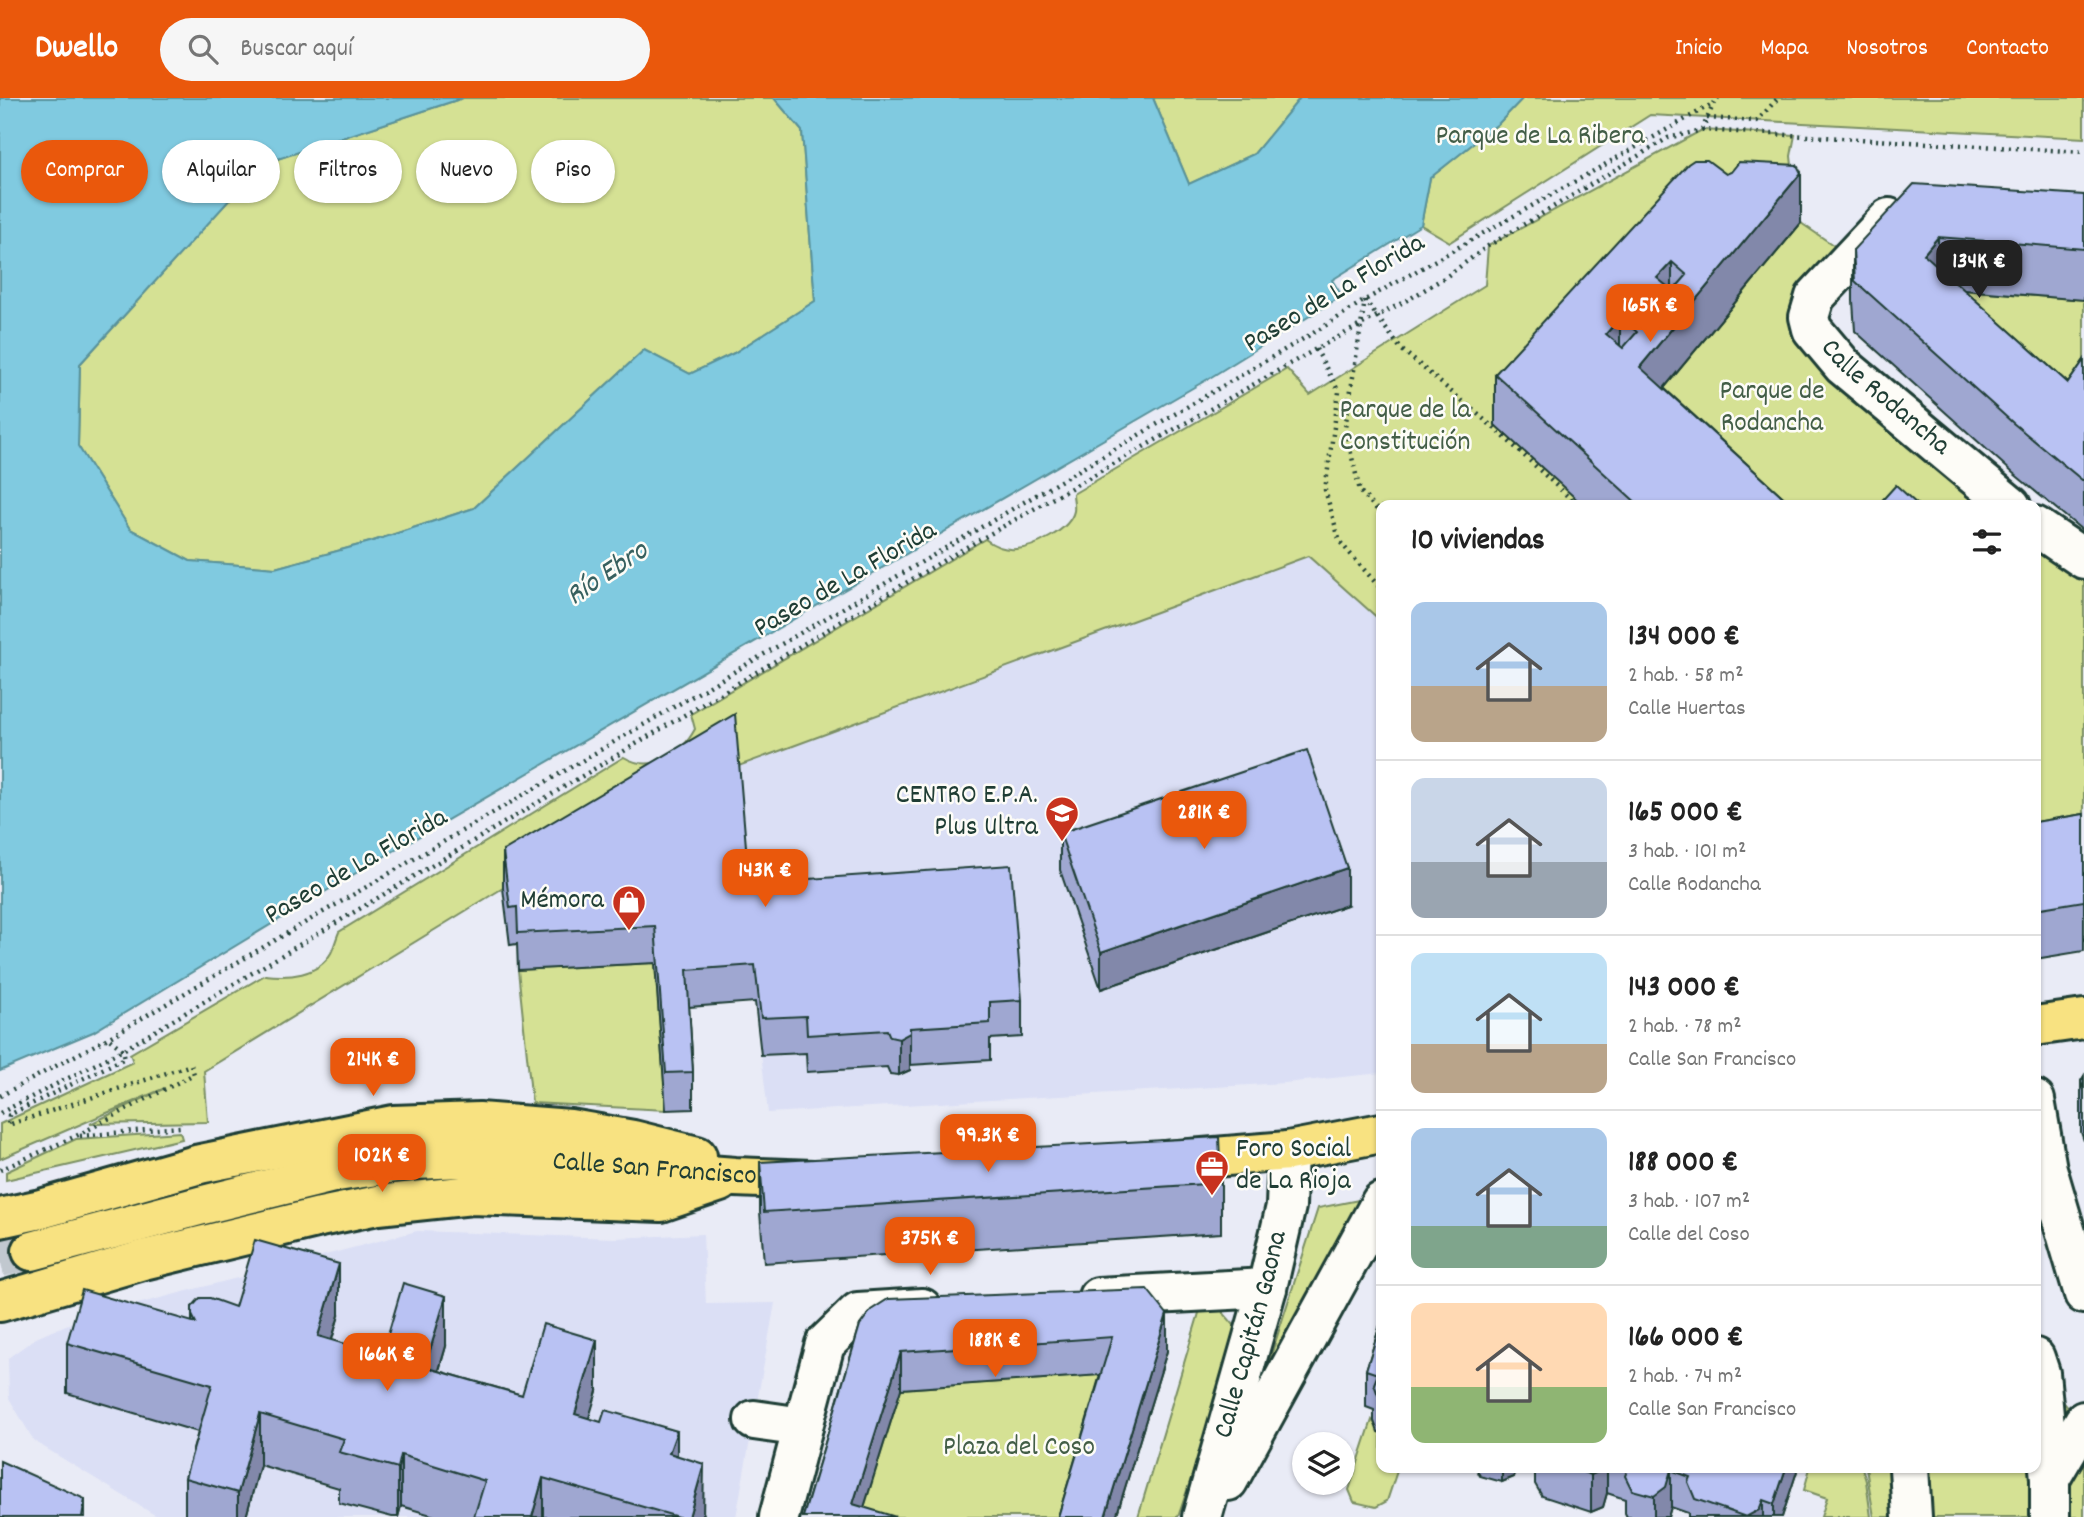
<!DOCTYPE html>
<html lang="es">
<meta charset="utf-8">
<style>
:root{--surface:#fff;--page:#f6f6f6;--text:#222;--muted:#767676;--line:#e0e0e0;--accent:#ea580c}
body{margin:0;font-family:Dekko,sans-serif;background:var(--page);color:var(--text);height:100vh;display:flex;flex-direction:column;font-size:26px;white-space:nowrap}
*{box-sizing:border-box;margin:0}
p{font-size:23px;color:var(--muted)}
.icon{flex:none;width:38px;height:38px;fill:none;stroke:currentColor;stroke-width:2;stroke-linecap:round;stroke-linejoin:round}
.map{position:relative;flex:1;overflow:hidden}
.drawer{position:absolute;left:1376px;top:402px;width:665px;height:973px;display:flex;flex-direction:column;background:var(--surface);border-radius:14px;box-shadow:0 2px 5px #0004}
.drawer>*{flex:none}
.top-card{position:absolute;left:21px;top:42px;width:665px;height:63px;display:flex;gap:14px}
.controls{position:absolute;left:1292px;top:1334px;display:grid;gap:14px}
.controls a{display:grid;place-items:center;width:63px;height:63px;border-radius:50%;background:var(--surface);box-shadow:0 2px 5px #0004;font-size:35px}
.price{position:absolute;translate:-50% -60px;padding:0 16px;border-radius:14px;background:var(--accent);color:#fff;font-size:23px;line-height:46px;filter:drop-shadow(0 2px 4px #0008)}
.price::after{content:'';position:absolute;left:50%;top:42px;width:21px;height:16px;margin-left:-10px;background:inherit;clip-path:polygon(0 0,100% 0,50% 100%)}
.price.active{background:#222;color:#fff}
ul{padding:0;list-style:none}
li{display:flex;align-items:center;gap:21px;height:175px;padding:0 35px}
li+li{border-top:2px solid var(--line)}
li span{display:grid;place-items:center;flex:none;width:196px;height:140px;border-radius:14px;color:#555}
li>.icon{margin-inline-start:auto}
span .icon{width:84px;height:84px;fill:#fffc;stroke-width:1}
li b{font-size:30px}
h2{display:flex;justify-content:space-between;align-items:center;height:84px;padding:0 35px;font-size:30px}
.pill{padding:0 24px;border-radius:32px;background:var(--surface);box-shadow:0 2px 5px #0004;font-size:24px;line-height:63px}
.pill.active{background:var(--accent);color:#fff}
header{display:flex;align-items:center;gap:42px;box-sizing:border-box;height:98px;padding:0 35px;background:var(--accent);color:#fff}
header strong{font-size:33px}
nav{display:flex;gap:38px;margin-inline-start:auto;font-size:24px}
.search{width:490px;height:63px;background:var(--page);display:flex;align-items:center;gap:18px;box-sizing:border-box;padding:0 24px;border-radius:38px;color:var(--muted);font-size:26px}
.map>svg:first-child{display:block}
.built{fill:#dbdff5}
.green{fill:#d5e194;stroke:#7a8f64;stroke-width:2}
.water{fill:#80cae0;stroke:#59929b;stroke-width:2}
.lines{fill:none;stroke-linecap:round;stroke-linejoin:round}
.major-tunnel{stroke:#c1c8cf;stroke-width:38;stroke-dasharray:38 19;stroke-linecap:butt}
.minor-casing{stroke:#1f3d34;stroke-width:44}
.major-casing{stroke:#1f3d34;stroke-width:44}
.path{stroke:#1f3d34;stroke-width:4.5;stroke-dasharray:2 5;stroke-linecap:butt}
.minor{stroke:#fdfcf7;stroke-width:38}
.major{stroke:#f8e281;stroke-width:38}
.wall{fill:#9fa7d1;stroke:#1f3d34;stroke-width:2}
.shaded-wall{fill:#8288aa;stroke:#1f3d34;stroke-width:2}
.building{fill:#b9c2f3;stroke:#1f3d34;stroke-width:2;fill-rule:evenodd}
.labels{text-anchor:middle;dominant-baseline:central;stroke-width:5;stroke-linejoin:round;paint-order:stroke}
.park-label{font-size:28px;fill:#435e47;stroke:#fdfcf7}
.street-label{font-size:28px;fill:#1f3d34;stroke:#fdfcf7}
.poi-label{font-size:28px;fill:#1f3d34;stroke:#fdfcf7;text-anchor:end}
.water-label{font-size:30px;font-style:italic;fill:#37605f;stroke:#fdfcf7}
</style>
<header>
<strong>Dwello</strong>
<div class="search"><svg class="icon" aria-label="search" viewBox="0 0 24 24"><circle cx="10" cy="10" r="6"/><path d="M15 15l6 6"/></svg>Buscar aquí</div>
<nav><a>Inicio</a><a>Mapa</a><a>Nosotros</a><a>Contacto</a></nav>
</header>
<div class="map">
<svg width="2084" height="1419" viewBox="0 0 2084 1419">
<rect width="100%" height="100%" fill="#e9ebf6"/>
<filter id="ink" filterUnits="userSpaceOnUse"><feTurbulence type="fractalNoise" baseFrequency=".0143" numOctaves="2"/><feDisplacementMap in="SourceGraphic" scale="14" xChannelSelector="R" yChannelSelector="G"/><feConvolveMatrix kernelMatrix="1 2 1 2 8 2 1 2 1" color-interpolation-filters="sRGB"/></filter>
<g filter="url(#ink)">
<g class="built">
<path d="M 1308,458 L 1381,523 L 1381,975 L 1285,985 L 768,1015 L 755,904 L 736,669 Z"/>
<path d="M 417,1133 L 615,1140 L 703,1136 L 706,1206 L 775,1205 L 736,1419 L 158,1419 L 34,1343 L 9,1300 L 8,1260 L 36,1240 L 80,1221 Z"/>
</g>
<g class="green">
<path d="M 463,0 L 774,0 L 802,33 L 815,203 L 734,255 L 690,276 L 644,252 L 474,410 L 370,444 L 275,470 L 190,463 L 130,431 L 78,348 L 80,266 L 262,66 Z"/>
<path d="M 1153,0 L 1300,0 L 1254,56 L 1189,86 Z"/>
<path d="M 1523,0 L 2084,0 L 2084,40 L 1650,17 L 1450,144 L 1421,127 L 1430,80 L 1499,25 Z"/>
<path d="M 1702,32 L 1795,37 L 1791,58 L 1797,113 L 1495,326 L 1585,408 L 1381,408 L 1381,523 L 1308,458 L 736,669 L 734,654 L 503,790 L 204,973 L 208,1024 L 90,1026 L 165,990 L 0,1061 L 0,1026 L 133,964 L 130,956 L 265,877 C 288,880 318,878 331,855 C 334,849 336,841 339,834 L 624,659 C 652,676 681,657 695,631 L 691,616 L 985,441 C 994,448 1004,452 1016,451 C 1034,450 1070,432 1074,413 C 1075,408 1073,401 1073,396 L 1287,271 L 1310,297 L 1485,187 L 1488,148 Z"/>
<path d="M 1801,125 L 1852,160 L 1809,219 L 2017,408 L 1738,408 L 1640,319 Z"/>
<path d="M 1938,190 L 2084,202 L 2084,313 Z"/>
<path d="M 2035,424 L 2084,468 L 2084,766 L 2035,775 L 2035,566 L 2038,563 L 2035,561 Z"/>
<path d="M 655,865 L 666,1012 L 532,1005 L 518,872 Z"/>
<path d="M 180,1034 L 182,1041 L 6,1082 L 6,1074 L 76,1041 Z"/>
<path d="M 1369,1100 L 1253,1314 L 1318,1110 Z"/>
<path d="M 1202,1205 L 1215,1205 L 1234,1227 L 1234,1253 L 1178,1419 L 1138,1419 Z"/>
<path d="M 1112,1276 L 1069,1419 L 861,1419 L 901,1291 Z"/>
<path d="M 2051,1288 L 2084,1330 L 2084,1419 L 1874,1419 L 1866,1370 L 2035,1370 Z"/>
<path d="M 1372,1322 L 1381,1335 L 1381,1370 L 1398,1370 L 1387,1403 L 1376,1409 L 1354,1404 L 1349,1392 Z"/>
<path d="M 1810,1370 L 1862,1370 L 1866,1383 L 1871,1419 L 1821,1419 L 1827,1400 L 1804,1392 Z"/>
</g>
<path class="water" d="M 0,0 L 463,0 L 262,66 L 80,266 L 78,348 L 130,431 L 190,463 L 275,470 L 370,444 L 474,410 L 644,252 L 690,276 L 734,255 L 815,203 L 802,33 L 774,0 L 1153,0 L 1189,86 L 1254,56 L 1300,0 L 1523,0 L 1499,25 L 1430,80 L 1421,127 L 1332,182 L 1342,198 L 1208,281 L 361,772 L 93,934 L 0,973 Z"/>
<g class="lines">
<path class="major-tunnel" d="M 0,1160 L 32,1153"/>
<g class="minor-casing">
<g id="minor">
<path id="s1" d="M 1889,120 L 1815,199 L 1809,219 L 1812,231 L 1843,268 L 2011,408"/>
<path d="M 2035,428 L 2084,461"/>
<path d="M 2035,1002 L 2047,1071 L 2084,1196"/>
<path d="M 1098,1199 L 1267,1190"/>
<path d="M 2035,1260 L 2040,1275 L 2050,1381 L 2050,1419"/>
<path d="M 754,1322 L 803,1329"/>
<path d="M 1909,1370 L 1912,1419"/>
<path d="M 2050,1381 L 2084,1323"/>
<path d="M 1228,1383 L 1381,1104"/>
<path d="M 779,1419 L 825,1246 L 858,1214 L 922,1210"/>
<path id="s2" d="M 1202,1419 L 1267,1190 L 1286,1108 L 1288,1053"/>
</g>
</g>
<g class="major-casing">
<g id="major">
<path d="M 2035,928 L 2084,921"/>
<path d="M 1166,1063 L 1288,1053 L 1381,1035"/>
<path d="M 0,1120 L 41,1111 L 200,1066 L 393,1027 L 479,1024 L 570,1031 L 633,1042 L 697,1058"/>
<path id="s3" d="M 32,1153 L 203,1107 L 337,1074 L 415,1062 L 461,1060 L 498,1061 L 735,1079 L 813,1082"/>
<path d="M 0,1204 L 143,1162 L 320,1119 L 378,1107 L 472,1097 L 661,1104 L 720,1084"/>
</g>
</g>
<g class="path">
<path d="M 1707,20 L 1757,23 L 1778,0"/>
<path d="M 1702,32 L 1714,5 L 1718,0"/>
<path d="M 1365,202 L 1401,251 L 1500,335 L 1578,408"/>
<path d="M 1365,202 L 1345,330 L 1360,393 L 1381,416"/>
<path d="M 1316,251 L 1339,294 L 1325,392 L 1340,444 L 1381,491"/>
<path d="M 0,998 L 108,940 L 1320,231 L 1365,202 L 1714,5"/>
<path d="M 0,1015 L 123,952 L 951,458 L 1316,251 L 1411,200 L 1447,178 L 1488,148 L 1668,40 L 1702,32 L 2084,54"/>
<path d="M 80,1038 L 180,1029"/>
<path d="M 0,1072 L 76,1038 L 194,976 L 191,967 L 8,1027 L 9,1017 L 125,960 L 123,952 L 108,940"/>
</g>
<use href="#minor" class="minor"/>
<use href="#major" class="major"/>
</g>
<g class="wall">
<path d="M 1726,76 L 1801,125 L 1664,290 L 1793,408 L 1584,408 L 1495,327 L 1495,276 Z"/>
<path d="M 2084,97 L 2084,202 L 1964,192 L 2068,285 L 2084,262 L 2084,433 L 2082,432 L 2013,375 L 1855,233 L 1853,203 L 1853,152 Z"/>
<path d="M 2084,716 L 2084,853 L 2035,861 L 2035,724 Z"/>
<path d="M 1060,735 L 1347,807 L 1101,891 L 1060,772 Z"/>
<path d="M 503,753 L 749,785 L 1022,902 L 1022,939 L 990,941 L 990,962 L 910,967 L 910,972 L 899,977 L 890,976 L 887,969 L 807,974 L 806,955 L 761,957 L 755,904 L 689,909 L 693,974 L 693,1011 L 666,1012 L 655,865 L 518,872 L 517,846 L 510,847 L 503,790 Z"/>
<path d="M 2084,978 L 2084,1043 L 2081,1034 L 2081,983 Z"/>
<path d="M 760,1064 L 1221,1085 L 1221,1135 L 764,1165 L 760,1114 Z"/>
<path d="M 192,1209 L 235,1209 L 339,1217 L 332,1242 L 382,1257 L 446,1248 L 439,1273 L 522,1297 L 597,1293 L 588,1320 L 677,1358 L 704,1416 L 703,1419 L 438,1419 L 401,1408 L 398,1419 L 392,1419 L 339,1405 L 339,1390 L 260,1367 L 246,1419 L 185,1419 L 185,1380 L 198,1334 L 67,1295 L 67,1245 L 192,1224 Z"/>
<path d="M 1167,1216 L 1167,1253 L 1116,1419 L 1058,1419 L 1100,1277 L 901,1291 L 803,1419 L 860,1227 Z"/>
<path d="M 1381,1224 L 1381,1335 L 1378,1334 L 1374,1323 L 1374,1312 L 1366,1309 L 1366,1272 Z"/>
<path d="M 1476,1370 L 1516,1370 L 1514,1379 L 1502,1384 L 1480,1378 Z"/>
<path d="M 1533,1370 L 1798,1370 L 1782,1419 L 1688,1419 L 1688,1415 L 1671,1409 L 1668,1419 L 1627,1419 L 1625,1415 L 1625,1401 L 1607,1395 L 1603,1409 L 1591,1414 L 1542,1398 L 1535,1386 L 1535,1371 Z"/>
</g>
<g class="shaded-wall">
<path d="M 1801,75 L 1801,125 L 1640,319 L 1640,269 Z"/>
<path d="M 1938,139 L 1938,190 L 1924,156 Z"/>
<path d="M 1672,164 L 1672,214 L 1657,180 Z"/>
<path d="M 1620,220 L 1620,271 L 1606,236 Z"/>
<path d="M 2038,512 L 2038,563 L 2035,566 L 2035,515 Z"/>
<path d="M 1347,770 L 1347,807 L 1101,891 L 1101,854 Z"/>
<path d="M 910,930 L 910,972 L 899,977 L 899,941 Z"/>
<path d="M 339,1166 L 339,1217 L 318,1288 L 318,1238 Z"/>
<path d="M 446,1198 L 446,1248 L 425,1319 L 425,1269 Z"/>
<path d="M 1167,1216 L 1167,1253 L 1116,1419 L 1105,1419 Z"/>
<path d="M 597,1242 L 597,1293 L 575,1367 L 575,1316 Z"/>
<path d="M 901,1254 L 901,1291 L 861,1419 L 853,1406 Z"/>
<path d="M 260,1316 L 260,1367 L 246,1419 L 238,1419 L 238,1395 Z"/>
<path d="M 677,1333 L 677,1383 L 669,1355 Z"/>
<path d="M 401,1357 L 401,1408 L 398,1419 L 398,1370 Z"/>
<path d="M 704,1366 L 703,1419 L 689,1419 Z"/>
<path d="M 1502,1370 L 1516,1370 L 1514,1379 L 1502,1384 Z"/>
<path d="M 1603,1370 L 1607,1370 L 1607,1395 L 1603,1409 L 1591,1414 L 1591,1377 Z"/>
<path d="M 1786,1370 L 1798,1370 L 1782,1419 L 1774,1419 L 1774,1406 Z"/>
<path d="M 1671,1372 L 1671,1409 L 1668,1419 L 1654,1419 L 1654,1398 Z"/>
<path d="M 543,1380 L 543,1419 L 532,1419 Z"/>
<path d="M 85,1401 L 85,1419 L 82,1419 Z"/>
<path d="M 1763,1402 L 1763,1419 L 1746,1419 Z"/>
</g>
<g class="building">
<path d="M 1694,62 L 1707,62 L 1726,76 L 1731,74 L 1739,64 L 1797,67 L 1801,75 L 1640,269 L 1793,408 L 1640,408 L 1495,276 L 1688,66 ZM 1672,164 L 1687,177 L 1673,193 L 1657,180 ZM 1620,220 L 1637,234 L 1623,250 L 1606,236 Z"/>
<path d="M 1914,86 L 2084,97 L 2084,151 L 1938,139 L 1924,156 L 2068,285 L 2084,262 L 2084,382 L 2082,382 L 2013,325 L 1855,183 L 1853,152 Z"/>
<path d="M 1896,387 L 1919,408 L 1877,408 Z"/>
<path d="M 735,616 L 749,785 L 1011,767 L 1022,902 L 990,904 L 990,925 L 910,930 L 910,935 L 899,941 L 890,939 L 887,932 L 807,937 L 806,918 L 761,920 L 755,867 L 687,872 L 693,974 L 666,975 L 655,828 L 518,835 L 517,809 L 510,810 L 503,753 Z"/>
<path d="M 1307,652 L 1347,770 L 1101,854 L 1060,735 Z"/>
<path d="M 2084,716 L 2084,803 L 2035,811 L 2035,724 Z"/>
<path d="M 2084,978 L 2084,993 L 2081,983 Z"/>
<path d="M 1219,1039 L 1221,1085 L 764,1114 L 760,1064 Z"/>
<path d="M 255,1142 L 339,1166 L 318,1238 L 382,1257 L 403,1185 L 446,1198 L 425,1269 L 522,1297 L 543,1226 L 597,1242 L 575,1316 L 601,1324 L 605,1312 L 677,1333 L 669,1355 L 704,1366 L 689,1419 L 678,1419 L 543,1380 L 532,1419 L 474,1419 L 485,1383 L 401,1357 L 398,1370 L 339,1354 L 344,1341 L 260,1316 L 238,1395 L 185,1380 L 212,1287 L 67,1245 L 82,1192 L 196,1225 L 192,1217 L 192,1209 L 200,1200 L 210,1200 L 235,1209 Z"/>
<path d="M 1147,1191 L 1167,1216 L 1105,1419 L 1058,1419 L 1112,1239 L 901,1254 L 853,1406 L 896,1419 L 803,1419 L 860,1227 L 871,1212 L 888,1201 Z"/>
<path d="M 1381,1224 L 1381,1298 L 1378,1297 L 1374,1286 L 1378,1276 L 1366,1272 Z"/>
<path d="M 0,1363 L 85,1401 L 82,1419 L 0,1419 Z"/>
<path d="M 1571,1370 L 1603,1370 L 1603,1372 L 1591,1377 Z"/>
<path d="M 1628,1370 L 1786,1370 L 1774,1406 L 1763,1402 L 1759,1412 L 1746,1419 L 1695,1401 L 1688,1384 L 1690,1379 L 1671,1372 L 1666,1389 L 1654,1398 L 1632,1392 L 1625,1378 Z"/>
</g>
</g>
<defs>
<g id="school-pin" transform="scale(1.75)"><path d="M0 17L-7.5 6A9.5 9.5 0 1 1 7.5 6Z" fill="#c8321e" stroke="#fdfcf7"/><path d="M0-5L7-2L0 1L-7-2ZM-4 1L0 2.5L4 1V4Q0 6-4 4Z" fill="#fff"/></g>
<g id="shop-pin" transform="scale(1.75)"><path d="M0 17L-7.5 6A9.5 9.5 0 1 1 7.5 6Z" fill="#c8321e" stroke="#fdfcf7"/><path d="M-5-2.5h2.3a2.7 3.5 0 0 1 5.4 0H5L5.5 6h-11ZM-1.5-2.5h3a1.5 2.3 0 0 0-3 0Z" fill="#fff"/></g>
<g id="office-pin" transform="scale(1.75)"><path d="M0 17L-7.5 6A9.5 9.5 0 1 1 7.5 6Z" fill="#c8321e" stroke="#fdfcf7"/><path d="M-6-3h4V-5.5h4V-3h4V5H-6ZM-1-4.5V-3h2v-1.5ZM-6 0V1H6V0Z" fill="#fff"/></g>
</defs>
<g fill-rule="evenodd">
<use href="#school-pin" x="1062" y="715"/>
<use href="#shop-pin" x="629" y="804"/>
<use href="#office-pin" x="1212" y="1069"/>
</g>
<g class="labels">
<g class="park-label">
<text x="1540" y="40">Parque de La Ribera</text>
<text x="1772" y="295">Parque de<tspan x="1772" dy="32">Rodancha</tspan></text>
<text x="1405" y="314">Parque de la<tspan x="1405" dy="32">Constitución</tspan></text>
<text x="1019" y="1351">Plaza del Coso</text>
</g>
<g class="street-label">
<text transform="translate(1335 197) rotate(-31)">Paseo de La Florida</text>
<text stroke="none"><textPath href="#s1" startOffset="242">Calle Rodancha</textPath></text>
<text transform="translate(846 483) rotate(-30)">Paseo de La Florida</text>
<text transform="translate(357 770) rotate(-30)">Paseo de La Florida</text>
<text stroke="none"><textPath href="#s3" startOffset="634">Calle San Francisco</textPath></text>
<text stroke="none"><textPath href="#s2" startOffset="189">Calle Capitán Gaona</textPath></text>
</g>
<g class="poi-label">
<text x="1038" y="699">CENTRO E.P.A.<tspan x="1038" dy="32">Plus Ultra</tspan></text>
<text x="604" y="804">Mémora</text>
<text x="1236" y="1053" text-anchor="start">Foro Social<tspan x="1236" dy="32">de La Rioja</tspan></text>
</g>
<g class="water-label">
<text transform="translate(608 477) rotate(-34)">Río Ebro</text>
</g>
</g>
</svg>
<div class="controls">
<a><svg class="icon" aria-label="layers" viewBox="0 0 24 24"><path d="M12 4l9 5-9 5-9-5zM3 14l9 5 9-5"/></svg></a>
</div>
<b class="price active" style="left:1979px;top:202px">134K €</b>
<b class="price" style="left:1650px;top:246px">165K €</b>
<b class="price" style="left:1204px;top:753px">281K €</b>
<b class="price" style="left:765px;top:811px">143K €</b>
<b class="price" style="left:373px;top:1000px">214K €</b>
<b class="price" style="left:988px;top:1076px">99.3K €</b>
<b class="price" style="left:382px;top:1096px">102K €</b>
<b class="price" style="left:930px;top:1179px">375K €</b>
<b class="price" style="left:995px;top:1281px">188K €</b>
<b class="price" style="left:387px;top:1295px">166K €</b>
<div class="top-card">
<a class="pill active">Comprar</a>
<a class="pill">Alquilar</a>
<a class="pill">Filtros</a>
<a class="pill">Nuevo</a>
<a class="pill">Piso</a>
</div>
<section class="drawer">
<h2>10 viviendas<svg class="icon" aria-label="filters" viewBox="0 0 24 24"><path d="M4 7h16M4 17h16"/><circle cx="9" cy="7" r="2"/><circle cx="15" cy="17" r="2"/></svg></h2>
<ul>
<li><span style="background:linear-gradient(#a9c7e8 60%,#b9a48a 0)"><svg class="icon" aria-label="home" viewBox="0 0 24 24"><path d="M3 11l9-7 9 7M6 9v11h12V9"/></svg></span><div><b>134 000 €</b><p>2 hab. · 58 m²</p><p>Calle Huertas</p></div></li>
<li><span style="background:linear-gradient(#c9d6e8 60%,#9aa5b1 0)"><svg class="icon" aria-label="home" viewBox="0 0 24 24"><path d="M3 11l9-7 9 7M6 9v11h12V9"/></svg></span><div><b>165 000 €</b><p>3 hab. · 101 m²</p><p>Calle Rodancha</p></div></li>
<li><span style="background:linear-gradient(#bfe0f5 65%,#b9a48a 0)"><svg class="icon" aria-label="home" viewBox="0 0 24 24"><path d="M3 11l9-7 9 7M6 9v11h12V9"/></svg></span><div><b>143 000 €</b><p>2 hab. · 78 m²</p><p>Calle San Francisco</p></div></li>
<li><span style="background:linear-gradient(#a9c7e8 70%,#7fa58c 0)"><svg class="icon" aria-label="home" viewBox="0 0 24 24"><path d="M3 11l9-7 9 7M6 9v11h12V9"/></svg></span><div><b>188 000 €</b><p>3 hab. · 107 m²</p><p>Calle del Coso</p></div></li>
<li><span style="background:linear-gradient(#ffd9b3 60%,#8fb573 0)"><svg class="icon" aria-label="home" viewBox="0 0 24 24"><path d="M3 11l9-7 9 7M6 9v11h12V9"/></svg></span><div><b>166 000 €</b><p>2 hab. · 74 m²</p><p>Calle San Francisco</p></div></li>
</ul>
</section>
</div>
